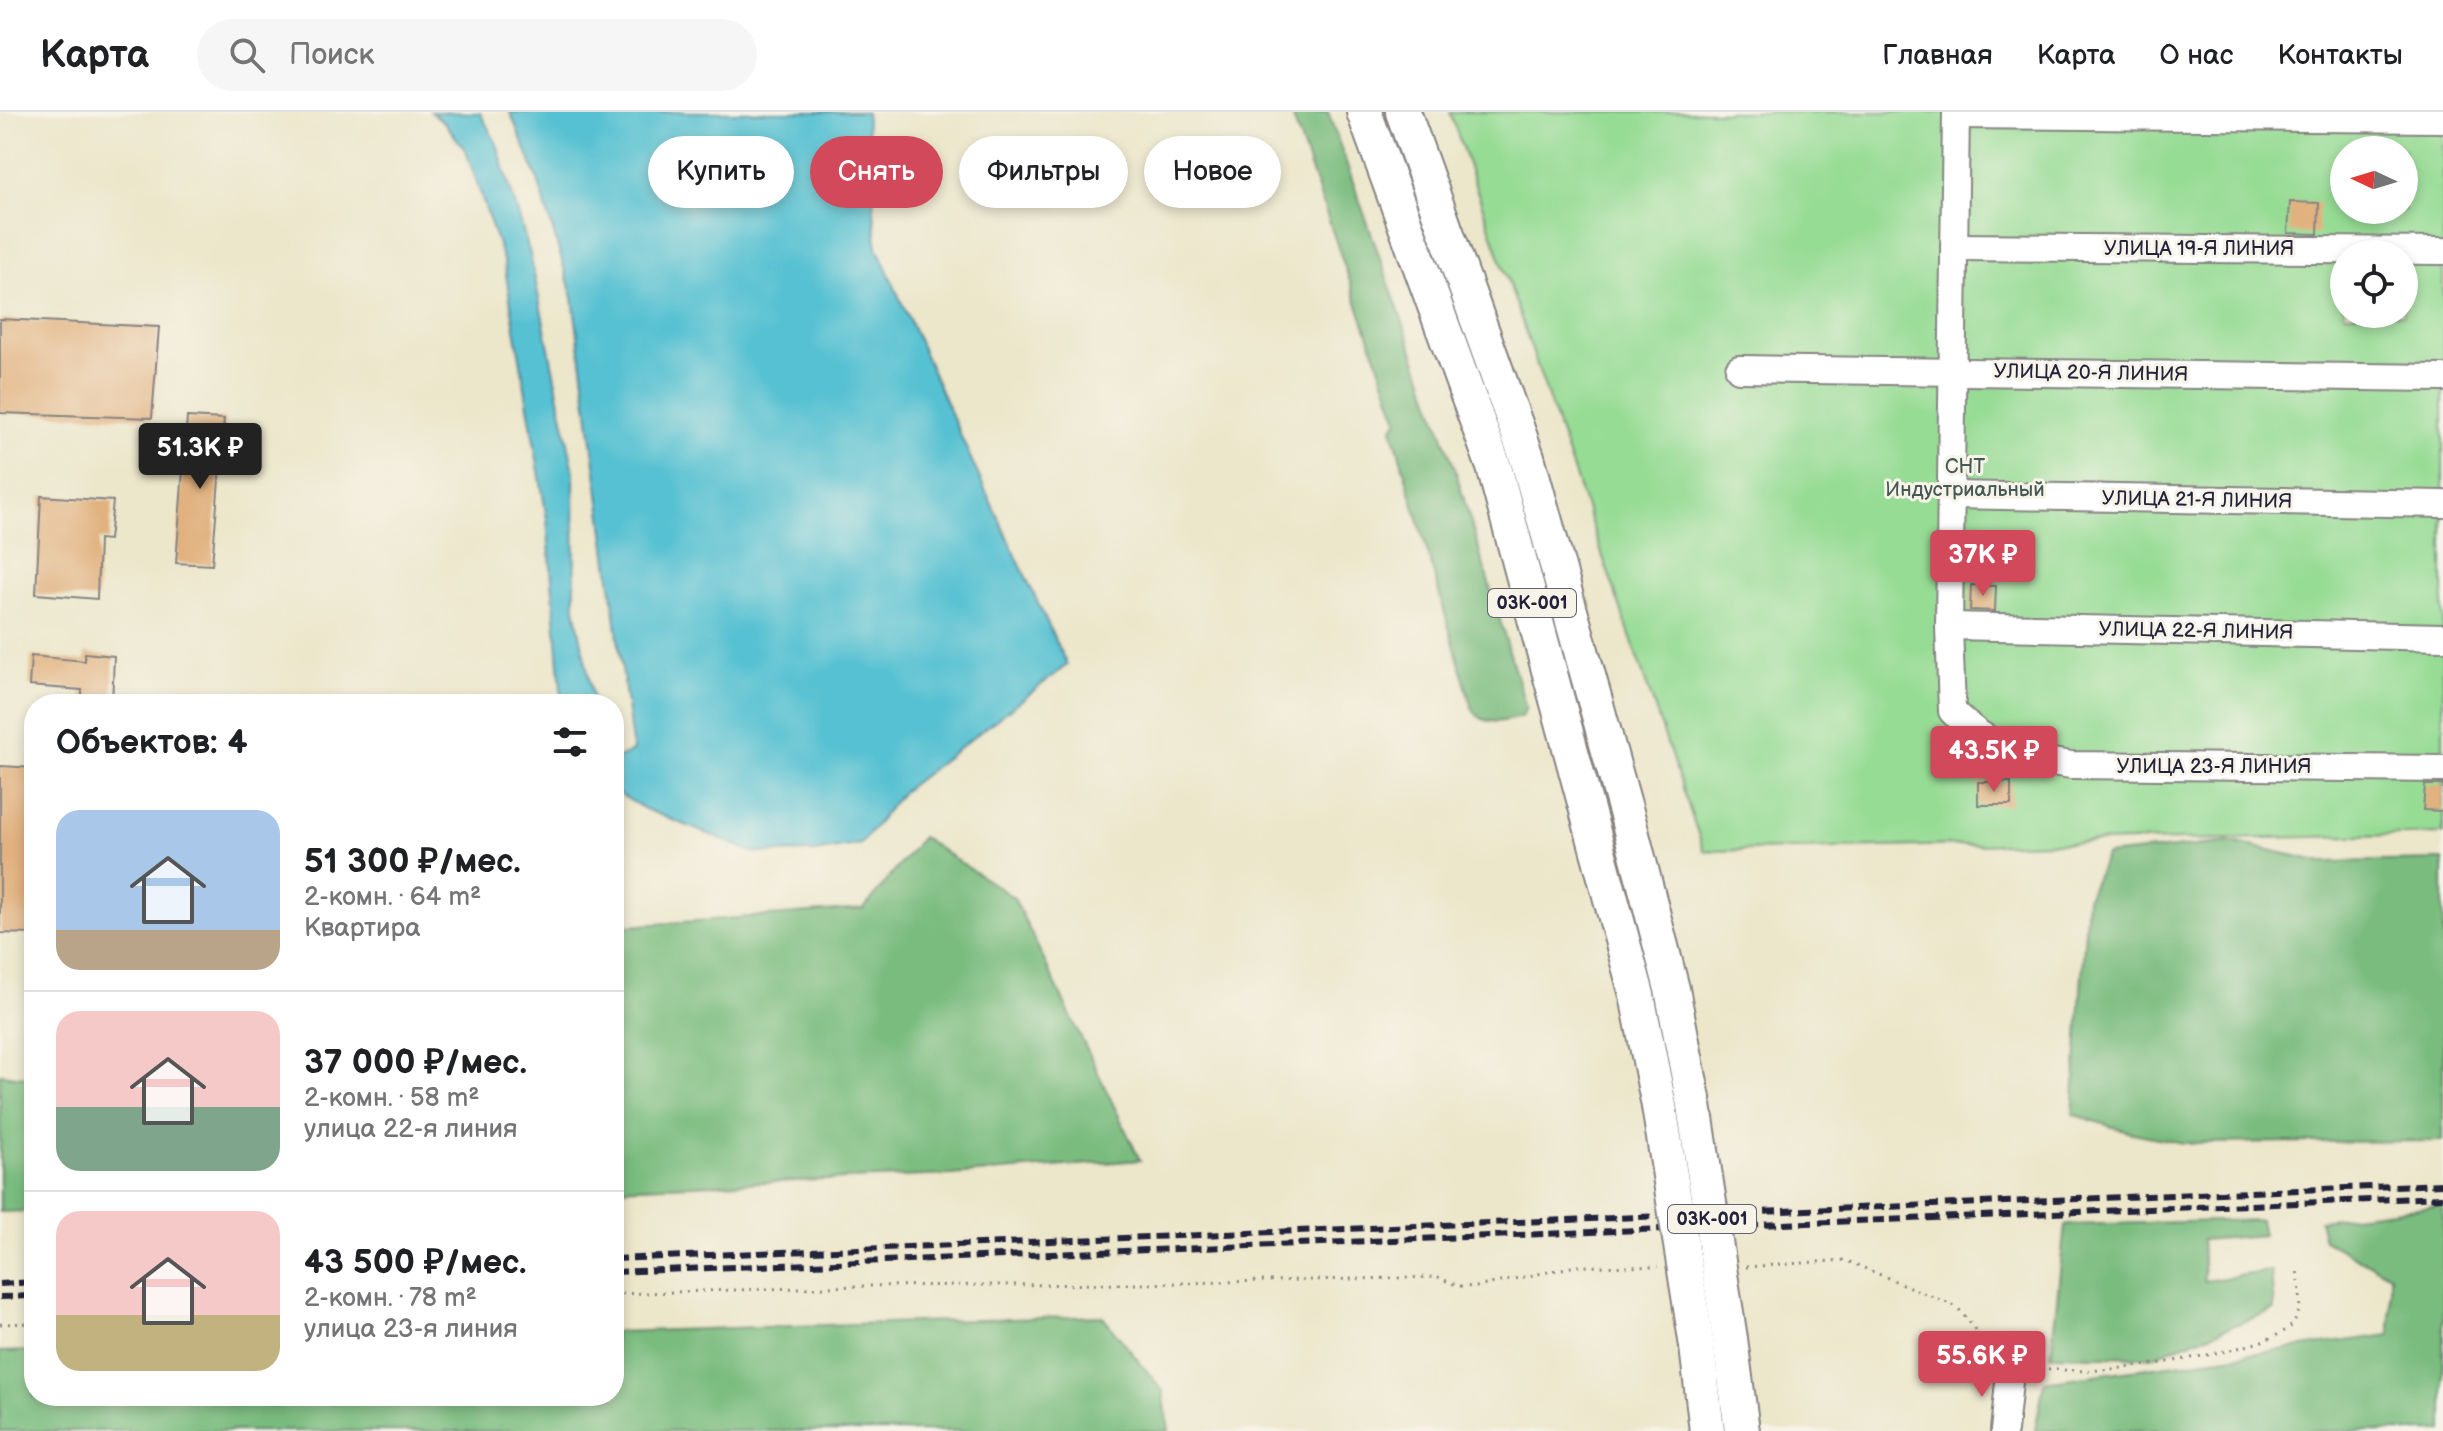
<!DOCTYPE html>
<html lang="ru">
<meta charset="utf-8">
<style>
:root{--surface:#fff;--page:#f6f6f6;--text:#202124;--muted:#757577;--line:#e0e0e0;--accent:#d1495b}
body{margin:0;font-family:"Balsamiq Sans",sans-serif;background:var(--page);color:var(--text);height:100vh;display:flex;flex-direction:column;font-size:30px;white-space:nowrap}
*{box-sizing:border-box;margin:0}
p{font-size:26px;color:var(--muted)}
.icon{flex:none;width:44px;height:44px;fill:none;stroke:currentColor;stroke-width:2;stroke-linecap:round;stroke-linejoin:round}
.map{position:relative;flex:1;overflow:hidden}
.drawer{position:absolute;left:24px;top:582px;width:600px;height:712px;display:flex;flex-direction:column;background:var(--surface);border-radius:32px;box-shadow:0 4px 12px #0003}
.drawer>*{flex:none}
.top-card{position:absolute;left:648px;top:24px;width:760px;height:72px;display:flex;gap:16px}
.needle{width:52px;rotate:274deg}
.controls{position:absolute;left:2330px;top:24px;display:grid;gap:16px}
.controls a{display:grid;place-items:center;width:88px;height:88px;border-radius:50%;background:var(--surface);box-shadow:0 4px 12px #0003;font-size:40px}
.price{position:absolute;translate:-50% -68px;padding:0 18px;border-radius:8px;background:var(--accent);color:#fff;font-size:26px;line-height:52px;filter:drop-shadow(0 2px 4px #0008)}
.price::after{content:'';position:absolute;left:50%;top:48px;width:24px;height:18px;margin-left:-12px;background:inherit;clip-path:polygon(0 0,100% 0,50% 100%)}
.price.on{background:#222;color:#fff}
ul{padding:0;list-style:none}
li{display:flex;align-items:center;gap:24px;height:200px;padding:0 32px}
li+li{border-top:2px solid var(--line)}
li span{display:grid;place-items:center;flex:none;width:224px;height:160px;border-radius:24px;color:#555}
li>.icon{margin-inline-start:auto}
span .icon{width:96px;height:96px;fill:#fffc;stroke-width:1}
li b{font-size:34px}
h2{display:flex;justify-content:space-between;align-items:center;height:96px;padding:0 32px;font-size:34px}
.tag{padding:0 28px;border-radius:36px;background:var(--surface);box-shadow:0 4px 12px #0003;font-size:28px;line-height:72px}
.tag.on{background:var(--accent);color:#fff}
header{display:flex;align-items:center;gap:48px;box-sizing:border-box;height:112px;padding:0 40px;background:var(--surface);border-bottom:2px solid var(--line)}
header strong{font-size:38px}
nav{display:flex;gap:44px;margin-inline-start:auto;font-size:28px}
.search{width:560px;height:72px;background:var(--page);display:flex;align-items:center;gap:20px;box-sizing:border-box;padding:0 28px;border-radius:44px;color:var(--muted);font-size:30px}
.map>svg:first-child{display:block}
.green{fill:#97dc95;stroke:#5c7f68;stroke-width:2;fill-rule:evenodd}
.forest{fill:#79bc7e;stroke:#4e6f5c;stroke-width:2}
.water{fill:#57c1d2;stroke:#3c7286;stroke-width:2}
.building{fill:#e1b17e}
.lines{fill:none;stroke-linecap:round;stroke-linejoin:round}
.minor-casing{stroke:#878482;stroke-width:30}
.major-casing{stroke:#878482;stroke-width:38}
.path{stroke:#878482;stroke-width:3;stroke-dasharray:2 6;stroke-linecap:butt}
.minor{stroke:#fff;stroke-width:26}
.major{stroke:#fff;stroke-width:34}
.rail{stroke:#22223b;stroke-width:6;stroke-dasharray:12 6;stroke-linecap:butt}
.major-bridge-casing{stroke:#878482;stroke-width:38;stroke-linecap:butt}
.major-bridge{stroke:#fff;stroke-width:34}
.labels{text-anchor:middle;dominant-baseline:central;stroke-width:6;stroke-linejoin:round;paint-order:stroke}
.shield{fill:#f7f3e8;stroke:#62616f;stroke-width:2}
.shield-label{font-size:18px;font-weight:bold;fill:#22223b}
.street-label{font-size:20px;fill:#22223b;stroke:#f7f3e8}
.park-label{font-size:20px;fill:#455a56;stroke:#f7f3e8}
</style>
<header>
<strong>Карта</strong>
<div class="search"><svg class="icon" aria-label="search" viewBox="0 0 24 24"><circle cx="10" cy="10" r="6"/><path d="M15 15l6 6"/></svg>Поиск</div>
<nav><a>Главная</a><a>Карта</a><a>О нас</a><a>Контакты</a></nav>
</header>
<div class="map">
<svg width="2443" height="1319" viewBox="0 0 2443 1319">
<rect width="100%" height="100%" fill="#f7f3e8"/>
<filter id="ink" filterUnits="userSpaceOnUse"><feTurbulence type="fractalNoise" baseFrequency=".0125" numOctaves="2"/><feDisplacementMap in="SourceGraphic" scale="16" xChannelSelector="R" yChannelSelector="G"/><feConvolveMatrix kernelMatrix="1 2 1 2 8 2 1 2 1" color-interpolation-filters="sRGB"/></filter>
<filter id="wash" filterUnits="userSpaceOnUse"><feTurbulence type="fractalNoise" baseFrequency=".006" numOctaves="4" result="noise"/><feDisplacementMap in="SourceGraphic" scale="32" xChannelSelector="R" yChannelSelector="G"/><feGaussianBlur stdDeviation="1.8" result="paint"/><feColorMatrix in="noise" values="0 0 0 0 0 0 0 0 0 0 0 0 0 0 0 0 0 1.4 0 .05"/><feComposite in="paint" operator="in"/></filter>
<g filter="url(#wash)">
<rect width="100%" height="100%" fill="#ece6ca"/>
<path class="green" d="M 1450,0 L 2443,0 L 2443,722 L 1704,739 ZM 2344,38 L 2404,38 L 2404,98 L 2344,98 ZM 2344,142 L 2404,142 L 2404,202 L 2344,202 Z"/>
<g class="forest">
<path d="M 1291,0 L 1328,0 L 1455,357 L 1526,596 L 1521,605 C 1503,610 1482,615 1472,596 L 1392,316 L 1398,308 Z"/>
<path d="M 922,725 L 1014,786 L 1140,1048 L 951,1063 L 614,1076 L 614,815 L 864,797 Z"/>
<path d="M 2233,730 L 2323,750 L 2443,748 L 2443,1029 L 2183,1031 L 2128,1020 L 2073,1002 L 2087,786 L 2106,743 Z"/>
<path d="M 0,962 L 34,966 L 34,1099 L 0,1100 Z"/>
<path d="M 2443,1093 L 2443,1319 L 2035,1319 L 2044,1270 L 2390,1223 L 2390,1163 L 2324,1128 L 2319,1108 Z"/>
<path d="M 2260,1108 L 2263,1123 L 2202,1128 L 2204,1169 L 2271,1159 L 2274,1198 L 2151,1245 L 2051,1243 L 2065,1113 Z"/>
<path d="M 1102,1204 L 1163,1279 L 1169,1319 L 0,1319 L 0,1240 L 34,1239 L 34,1284 L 614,1284 L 614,1220 Z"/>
</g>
<g class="water">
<path d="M 431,0 L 480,1 L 497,32 L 530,142 L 574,360 L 575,496 L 594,592 L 562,592 L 562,590 L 547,407 L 504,151 L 466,39 L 444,10 Z"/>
<path d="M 510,0 L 866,0 L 877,135 L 974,354 L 1067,553 L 902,680 L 861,732 L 814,740 L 755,741 L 645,697 L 614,679 L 614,648 L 633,639 L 573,186 L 537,65 Z"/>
</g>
<g id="blocks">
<g class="building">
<path d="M 2290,90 L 2319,91 L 2318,122 L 2288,121 Z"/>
<path d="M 0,207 L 159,215 L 152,306 L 0,301 Z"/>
<path d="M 187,305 L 224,307 L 212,453 L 176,451 Z"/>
<path d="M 41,384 L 113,389 L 109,428 L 99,427 L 97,487 L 36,482 Z"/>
<path d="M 1971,473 L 1996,474 L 1995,499 L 1970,498 Z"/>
<path d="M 85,541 L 114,544 L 112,592 L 82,592 L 82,578 L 29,574 L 31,544 L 85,549 Z"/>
<path d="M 0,654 L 34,656 L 34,822 L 0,821 Z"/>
<rect x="1978" y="670" width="33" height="23"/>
<path d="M 2425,673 L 2443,673 L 2443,699 L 2423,698 Z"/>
</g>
</g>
</g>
<g filter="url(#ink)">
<use href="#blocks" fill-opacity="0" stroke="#878482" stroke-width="2"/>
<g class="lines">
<g class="minor-casing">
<g id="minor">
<path d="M 1956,0 L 1949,514 L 1952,599 C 1984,633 2026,647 2071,653 L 2443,657"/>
<path d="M 1956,3 L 2443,7"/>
<path d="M 1954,135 L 2443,139"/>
<path d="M 1739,257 L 2443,266"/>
<path d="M 1951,383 L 2443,392"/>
<path d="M 1949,514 L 2443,525"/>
<path d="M 2004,1319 L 2010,1260"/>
</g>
</g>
<g class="major-casing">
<g id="major">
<path d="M 1364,0 L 1494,355 L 1637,883 L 1659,994"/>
<path d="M 1403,0 L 1527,345 L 1628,707 L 1672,877 L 1693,987"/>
<path d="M 1730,1227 L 1742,1319"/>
<path d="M 1697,1234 L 1707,1319"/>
</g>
</g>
<g class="path">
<path d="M 1746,1155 L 1845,1148 L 1957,1195 L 1997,1244"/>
<path d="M 614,1182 L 858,1174 L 1137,1172 L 1438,1165 L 1458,1174 L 1476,1175 L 1576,1154 L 1658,1155"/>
<path d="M 0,1212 L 34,1211"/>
<path d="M 2032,1256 C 2055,1257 2078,1260 2100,1258 C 2136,1256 2271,1238 2292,1213 C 2304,1198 2300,1176 2297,1159"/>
</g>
<use href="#minor" class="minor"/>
<use href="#major" class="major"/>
<g class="rail">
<path d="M 614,1147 L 2443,1072"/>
<path d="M 614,1160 L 2443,1085"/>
<path d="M 0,1172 L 34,1170"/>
<path d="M 0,1185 L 34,1184"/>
</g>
<g class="major-bridge-casing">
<g id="major-bridge">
<path d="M 1693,987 L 1730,1227"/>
<path d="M 1659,994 L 1697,1234"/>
</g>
</g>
<use href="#major-bridge" class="major-bridge"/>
</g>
</g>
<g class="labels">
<g class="shield">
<rect x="1488" y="477" width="88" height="28" rx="6"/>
<rect x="1668" y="1093" width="88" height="28" rx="6"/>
</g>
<g class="shield-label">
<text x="1532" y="491">03К-001</text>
<text x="1712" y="1107">03К-001</text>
</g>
<g class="street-label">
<text x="2199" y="137">УЛИЦА 19-Я ЛИНИЯ</text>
<text transform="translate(2091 261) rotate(1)">УЛИЦА 20-Я ЛИНИЯ</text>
<text transform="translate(2197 388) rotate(1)">УЛИЦА 21-Я ЛИНИЯ</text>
<text transform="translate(2196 519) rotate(1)">УЛИЦА 22-Я ЛИНИЯ</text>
<text x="2214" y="655">УЛИЦА 23-Я ЛИНИЯ</text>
</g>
<g class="park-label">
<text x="1965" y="355">СНТ<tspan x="1965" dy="23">Индустриальный</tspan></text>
</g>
</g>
</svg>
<div class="controls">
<a><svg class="needle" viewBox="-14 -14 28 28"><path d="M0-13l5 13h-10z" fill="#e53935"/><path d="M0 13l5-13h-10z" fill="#757577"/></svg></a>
<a><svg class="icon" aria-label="locate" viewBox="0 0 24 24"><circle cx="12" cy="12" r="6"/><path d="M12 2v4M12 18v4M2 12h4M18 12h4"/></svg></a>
</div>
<b class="price on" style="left:200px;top:379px">51.3K ₽</b>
<b class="price" style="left:1983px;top:486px">37K ₽</b>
<b class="price" style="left:1994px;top:682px">43.5K ₽</b>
<b class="price" style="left:1982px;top:1287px">55.6K ₽</b>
<div class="top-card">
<a class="tag">Купить</a>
<a class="tag on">Снять</a>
<a class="tag">Фильтры</a>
<a class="tag">Новое</a>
</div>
<section class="drawer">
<h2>Объектов: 4<svg class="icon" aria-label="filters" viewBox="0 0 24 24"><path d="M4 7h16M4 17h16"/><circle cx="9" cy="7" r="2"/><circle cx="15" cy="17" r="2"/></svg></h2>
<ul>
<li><span style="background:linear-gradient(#a9c7e8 75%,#b9a48a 0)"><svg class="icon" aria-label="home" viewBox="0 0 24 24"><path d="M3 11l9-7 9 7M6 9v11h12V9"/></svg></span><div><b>51 300 ₽/мес.</b><p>2-комн. · 64 m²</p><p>Квартира</p></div></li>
<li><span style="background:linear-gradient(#f6c9c9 60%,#7fa58c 0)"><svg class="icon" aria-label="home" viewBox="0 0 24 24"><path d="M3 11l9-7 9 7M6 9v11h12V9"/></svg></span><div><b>37 000 ₽/мес.</b><p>2-комн. · 58 m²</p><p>улица 22-я линия</p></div></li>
<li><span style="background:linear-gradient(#f6c9c9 65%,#c2b280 0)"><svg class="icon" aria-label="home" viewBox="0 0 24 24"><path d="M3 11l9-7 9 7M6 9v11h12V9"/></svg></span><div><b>43 500 ₽/мес.</b><p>2-комн. · 78 m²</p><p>улица 23-я линия</p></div></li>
</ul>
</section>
</div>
